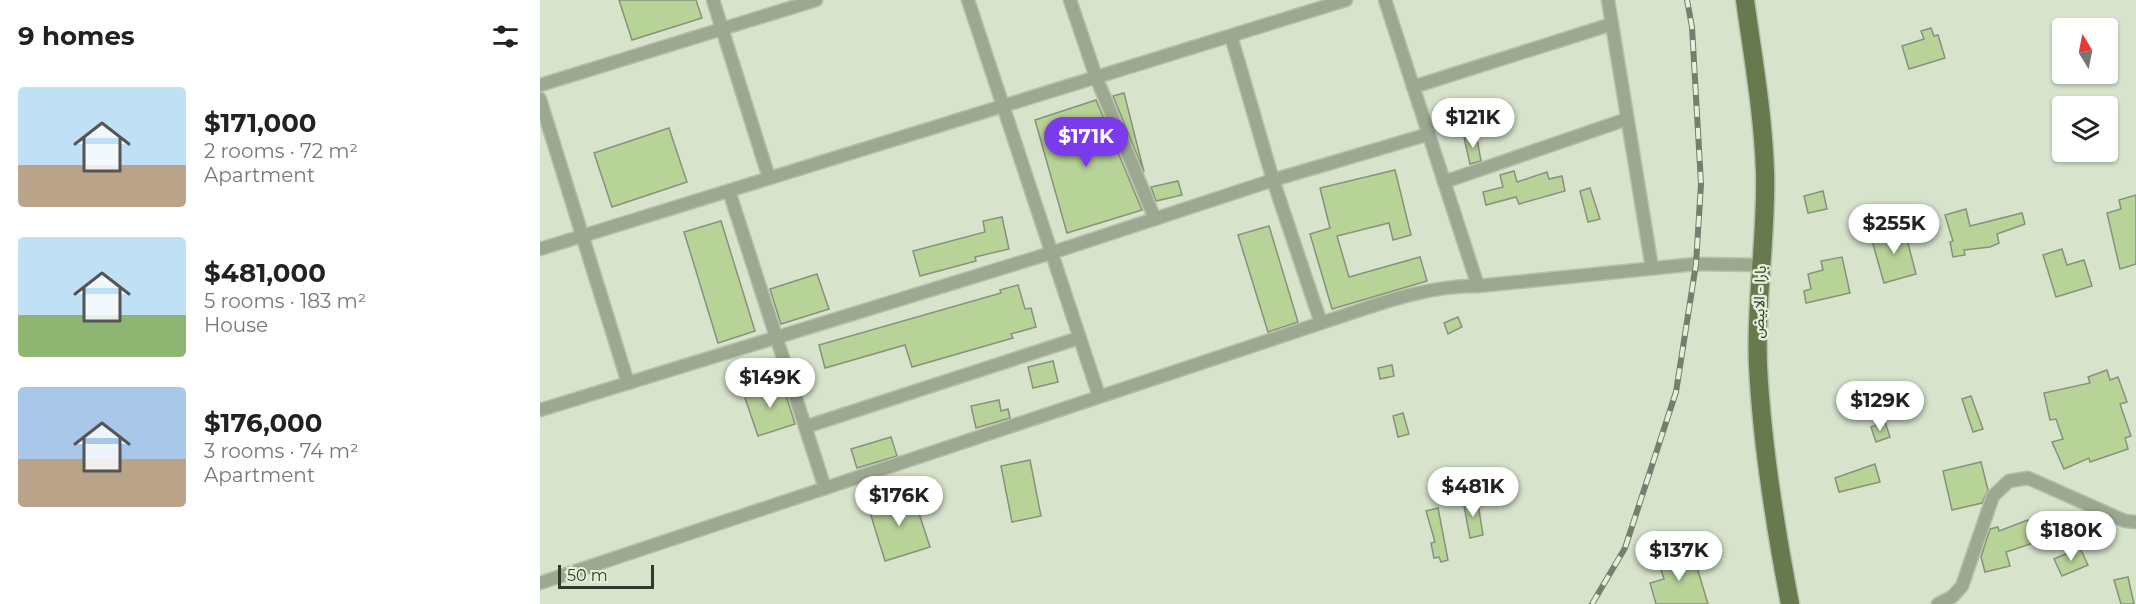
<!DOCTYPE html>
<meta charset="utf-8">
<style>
:root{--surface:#fff;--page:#f2f2f2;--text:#222;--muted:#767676;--accent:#7c3aed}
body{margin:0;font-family:Montserrat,"Noto Sans Arabic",sans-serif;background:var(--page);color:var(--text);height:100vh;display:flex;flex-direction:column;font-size:22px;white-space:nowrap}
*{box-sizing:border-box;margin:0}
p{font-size:20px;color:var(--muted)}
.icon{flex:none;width:33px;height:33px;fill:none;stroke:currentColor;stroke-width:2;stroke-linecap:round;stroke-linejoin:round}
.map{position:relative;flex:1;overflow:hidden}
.details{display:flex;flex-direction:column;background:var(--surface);width:540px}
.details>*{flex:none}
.needle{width:39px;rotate:350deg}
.buttons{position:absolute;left:1512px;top:18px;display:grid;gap:12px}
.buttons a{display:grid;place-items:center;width:66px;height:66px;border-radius:6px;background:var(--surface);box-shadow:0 2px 4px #0004;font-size:30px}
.scale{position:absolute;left:18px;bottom:15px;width:96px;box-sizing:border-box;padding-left:6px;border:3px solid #34392f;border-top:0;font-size:16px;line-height:21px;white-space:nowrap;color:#34392f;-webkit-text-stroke:4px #e4f0d8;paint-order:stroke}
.price{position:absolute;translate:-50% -51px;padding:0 14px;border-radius:21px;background:#fff;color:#222;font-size:20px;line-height:39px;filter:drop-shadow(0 2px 3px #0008)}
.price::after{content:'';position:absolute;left:50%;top:36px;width:18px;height:14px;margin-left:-9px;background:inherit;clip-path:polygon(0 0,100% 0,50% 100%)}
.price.current{background:var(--accent);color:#fff}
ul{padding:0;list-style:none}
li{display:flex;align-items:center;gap:18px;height:150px;padding:0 18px}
li span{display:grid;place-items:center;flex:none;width:168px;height:120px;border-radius:6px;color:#555}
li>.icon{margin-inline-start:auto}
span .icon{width:72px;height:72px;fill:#fffc;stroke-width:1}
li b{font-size:26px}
h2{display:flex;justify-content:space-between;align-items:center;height:72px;padding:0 18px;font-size:26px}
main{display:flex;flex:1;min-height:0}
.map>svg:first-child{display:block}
.building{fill:#b8d398;stroke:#87927b;stroke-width:1.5}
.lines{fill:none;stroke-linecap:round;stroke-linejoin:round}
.street-casing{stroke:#b6c1ac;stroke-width:15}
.primary-casing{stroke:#b6c1ac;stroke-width:21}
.street{stroke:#9ca88f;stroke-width:12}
.primary{stroke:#667a4d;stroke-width:18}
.rail-casing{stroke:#777e6f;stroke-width:6}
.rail{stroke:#e4f0d8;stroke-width:4;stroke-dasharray:11;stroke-linecap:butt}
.labels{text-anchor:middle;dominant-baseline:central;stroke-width:5;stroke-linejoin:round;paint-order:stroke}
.street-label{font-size:15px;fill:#34392f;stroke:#e4f0d8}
</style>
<main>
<section class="details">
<h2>9 homes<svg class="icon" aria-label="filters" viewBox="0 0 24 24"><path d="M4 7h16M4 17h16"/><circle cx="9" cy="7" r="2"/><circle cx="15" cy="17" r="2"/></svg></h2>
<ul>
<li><span style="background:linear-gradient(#bfe0f5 65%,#b9a48a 0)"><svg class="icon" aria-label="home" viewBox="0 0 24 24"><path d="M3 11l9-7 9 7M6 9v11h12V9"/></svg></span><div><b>$171,000</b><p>2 rooms · 72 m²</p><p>Apartment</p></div></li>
<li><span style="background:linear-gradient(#bfe0f5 65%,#8fb573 0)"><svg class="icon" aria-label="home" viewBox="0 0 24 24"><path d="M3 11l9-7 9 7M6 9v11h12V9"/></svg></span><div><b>$481,000</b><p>5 rooms · 183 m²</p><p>House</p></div></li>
<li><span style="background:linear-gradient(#a9c7e8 60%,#b9a48a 0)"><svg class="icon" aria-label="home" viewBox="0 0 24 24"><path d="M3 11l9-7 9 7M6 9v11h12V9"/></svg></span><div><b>$176,000</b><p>3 rooms · 74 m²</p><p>Apartment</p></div></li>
</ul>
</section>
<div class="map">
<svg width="1596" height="604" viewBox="0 0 1596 604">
<rect width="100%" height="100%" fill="#d7e3cb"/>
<g class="building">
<path d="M 79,0 L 156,0 L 162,18 L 92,40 Z"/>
<path d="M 1391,28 L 1394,36 L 1398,35 L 1405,58 L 1369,69 L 1362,46 L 1384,39 L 1381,31 Z"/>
<path d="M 584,93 L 604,172 L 573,96 Z"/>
<path d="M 556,100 L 602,210 L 527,233 L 495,120 Z"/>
<path d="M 129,128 L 147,182 L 72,207 L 54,153 Z"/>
<path d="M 936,134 L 941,161 L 930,164 L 924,137 Z"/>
<path d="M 855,170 L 871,235 L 853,240 L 849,223 L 797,236 L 809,277 L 880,257 L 887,281 L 792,309 L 770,234 L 790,228 L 780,188 Z"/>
<path d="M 974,171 L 977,182 L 1007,172 L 1009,179 L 1022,176 L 1025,191 L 979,204 L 976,197 L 946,205 L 943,192 L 963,187 L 960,175 Z"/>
<path d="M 638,181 L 642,195 L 616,201 L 611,187 Z"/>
<path d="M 1050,188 L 1060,219 L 1048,222 L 1040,191 Z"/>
<path d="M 1283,191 L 1287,209 L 1268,213 L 1264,196 Z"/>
<path d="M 1596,195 L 1596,264 L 1580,269 L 1567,213 L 1581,209 L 1579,200 Z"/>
<path d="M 1426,209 L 1430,226 L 1482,213 L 1485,224 L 1457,234 L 1459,243 L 1450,247 L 1424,250 L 1425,255 L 1413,257 L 1410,242 L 1413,241 L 1405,215 Z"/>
<path d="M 462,217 L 469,249 L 435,257 L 436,261 L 380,276 L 373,251 L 445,232 L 443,221 Z"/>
<path d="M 181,221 L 215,331 L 178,343 L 144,232 Z"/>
<path d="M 729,226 L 758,322 L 728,332 L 698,235 Z"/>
<path d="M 1364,228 L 1376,274 L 1344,283 L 1331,237 Z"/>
<path d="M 1522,249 L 1527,265 L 1544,260 L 1552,286 L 1516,297 L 1503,255 Z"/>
<path d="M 1302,257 L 1310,293 L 1266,303 L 1264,291 L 1271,289 L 1268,274 L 1283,270 L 1281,261 Z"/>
<path d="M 277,274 L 289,309 L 241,324 L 230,289 Z"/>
<path d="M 478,285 L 485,309 L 491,308 L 496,327 L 471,334 L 473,338 L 372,367 L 365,345 L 285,368 L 279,345 L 461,293 L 460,290 Z"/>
<path d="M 918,317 L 922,327 L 908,334 L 904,323 Z"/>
<path d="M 513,361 L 518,382 L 493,388 L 488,367 Z"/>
<path d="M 852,365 L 854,376 L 840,379 L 838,368 Z"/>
<path d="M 1567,370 L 1570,380 L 1578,377 L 1587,402 L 1580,404 L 1591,436 L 1585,438 L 1588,449 L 1550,462 L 1549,458 L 1524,469 L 1512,442 L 1523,439 L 1516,419 L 1510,420 L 1504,393 L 1550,383 L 1548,377 Z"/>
<path d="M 242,383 L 255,424 L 218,436 L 204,395 Z"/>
<path d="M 1431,396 L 1443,429 L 1433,432 L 1422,399 Z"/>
<path d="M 459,400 L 461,411 L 468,409 L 470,418 L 436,428 L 431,406 Z"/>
<path d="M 863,413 L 869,434 L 858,437 L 853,416 Z"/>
<path d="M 1345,422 L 1350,437 L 1336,442 L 1331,427 Z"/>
<path d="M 351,437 L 357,456 L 317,468 L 311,449 Z"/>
<path d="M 490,460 L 501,516 L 472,522 L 461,466 Z"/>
<path d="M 1441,462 L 1448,490 L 1442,503 L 1412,510 L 1403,471 Z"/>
<path d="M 1335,464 L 1340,482 L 1299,492 L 1295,478 Z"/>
<path d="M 372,492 L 390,547 L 345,561 L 328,506 Z"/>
<path d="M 937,498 L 943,535 L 930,538 L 923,500 Z"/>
<path d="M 898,508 L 908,560 L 901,562 L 899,557 L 894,558 L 891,543 L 895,542 L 886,511 Z"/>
<path d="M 1488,520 L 1496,542 L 1466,552 L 1470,566 L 1445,572 L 1441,557 L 1450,529 L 1458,527 L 1459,531 Z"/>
<path d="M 1540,548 L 1548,565 L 1522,576 L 1514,559 Z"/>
<path d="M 1152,551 L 1168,604 L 1116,604 L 1110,583 L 1124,579 L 1118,561 Z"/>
<path d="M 1588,577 L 1594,604 L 1581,604 L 1574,580 Z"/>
</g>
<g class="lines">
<g class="street-casing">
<g id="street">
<path d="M 173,0 L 229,178"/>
<path d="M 428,0 L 559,396"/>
<path d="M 530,0 L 556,77 L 615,219"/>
<path d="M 845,0 L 938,286"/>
<path d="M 1068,0 L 1112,268"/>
<path d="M 691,36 L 733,180 L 781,323"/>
<path d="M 0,85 L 276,0"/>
<path d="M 873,87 L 1072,24"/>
<path d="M 0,99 L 88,383"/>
<path d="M 904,182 L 1087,119"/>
<path d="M 189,191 L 285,488"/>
<path d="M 0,249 L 806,0"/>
<path d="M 0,410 L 511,253 L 733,180 L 889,134"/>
<path d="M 265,427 L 539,338"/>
<path d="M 0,583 L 781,323 C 831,307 884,285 938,286 L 1156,264 L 1221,265"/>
<path d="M 1398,604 L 1412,597 L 1422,586 L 1453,496 L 1469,481 L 1488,478 L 1585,521 L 1596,522"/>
</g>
</g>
<g class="primary-casing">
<path id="primary" d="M 1205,0 C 1213,57 1223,114 1225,171 C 1227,236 1215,301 1218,366 C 1222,445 1235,526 1250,604"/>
</g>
<use href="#street" class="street"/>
<use href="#primary" class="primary"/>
<g class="rail-casing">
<path id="rail" d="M 1052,604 L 1085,548 L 1136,392 L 1156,264 L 1161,184 L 1152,27 L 1147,0"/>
</g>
<use href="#rail" class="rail"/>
</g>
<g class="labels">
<g class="street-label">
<text transform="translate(1219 302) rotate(-88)">بارا - الابيض</text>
</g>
</g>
</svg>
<div class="buttons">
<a><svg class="needle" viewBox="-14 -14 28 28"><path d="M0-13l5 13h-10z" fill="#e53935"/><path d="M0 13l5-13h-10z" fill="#767676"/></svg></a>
<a><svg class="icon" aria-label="layers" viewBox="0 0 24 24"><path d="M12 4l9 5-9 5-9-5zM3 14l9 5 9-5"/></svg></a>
</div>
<div class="scale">50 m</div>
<b class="price" style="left:933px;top:149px">$121K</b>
<b class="price current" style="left:546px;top:168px">$171K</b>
<b class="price" style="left:1354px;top:255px">$255K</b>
<b class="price" style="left:230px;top:409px">$149K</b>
<b class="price" style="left:1340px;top:432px">$129K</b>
<b class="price" style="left:933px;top:518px">$481K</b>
<b class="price" style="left:359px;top:527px">$176K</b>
<b class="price" style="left:1531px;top:562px">$180K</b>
<b class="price" style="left:1139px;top:582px">$137K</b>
</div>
</main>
